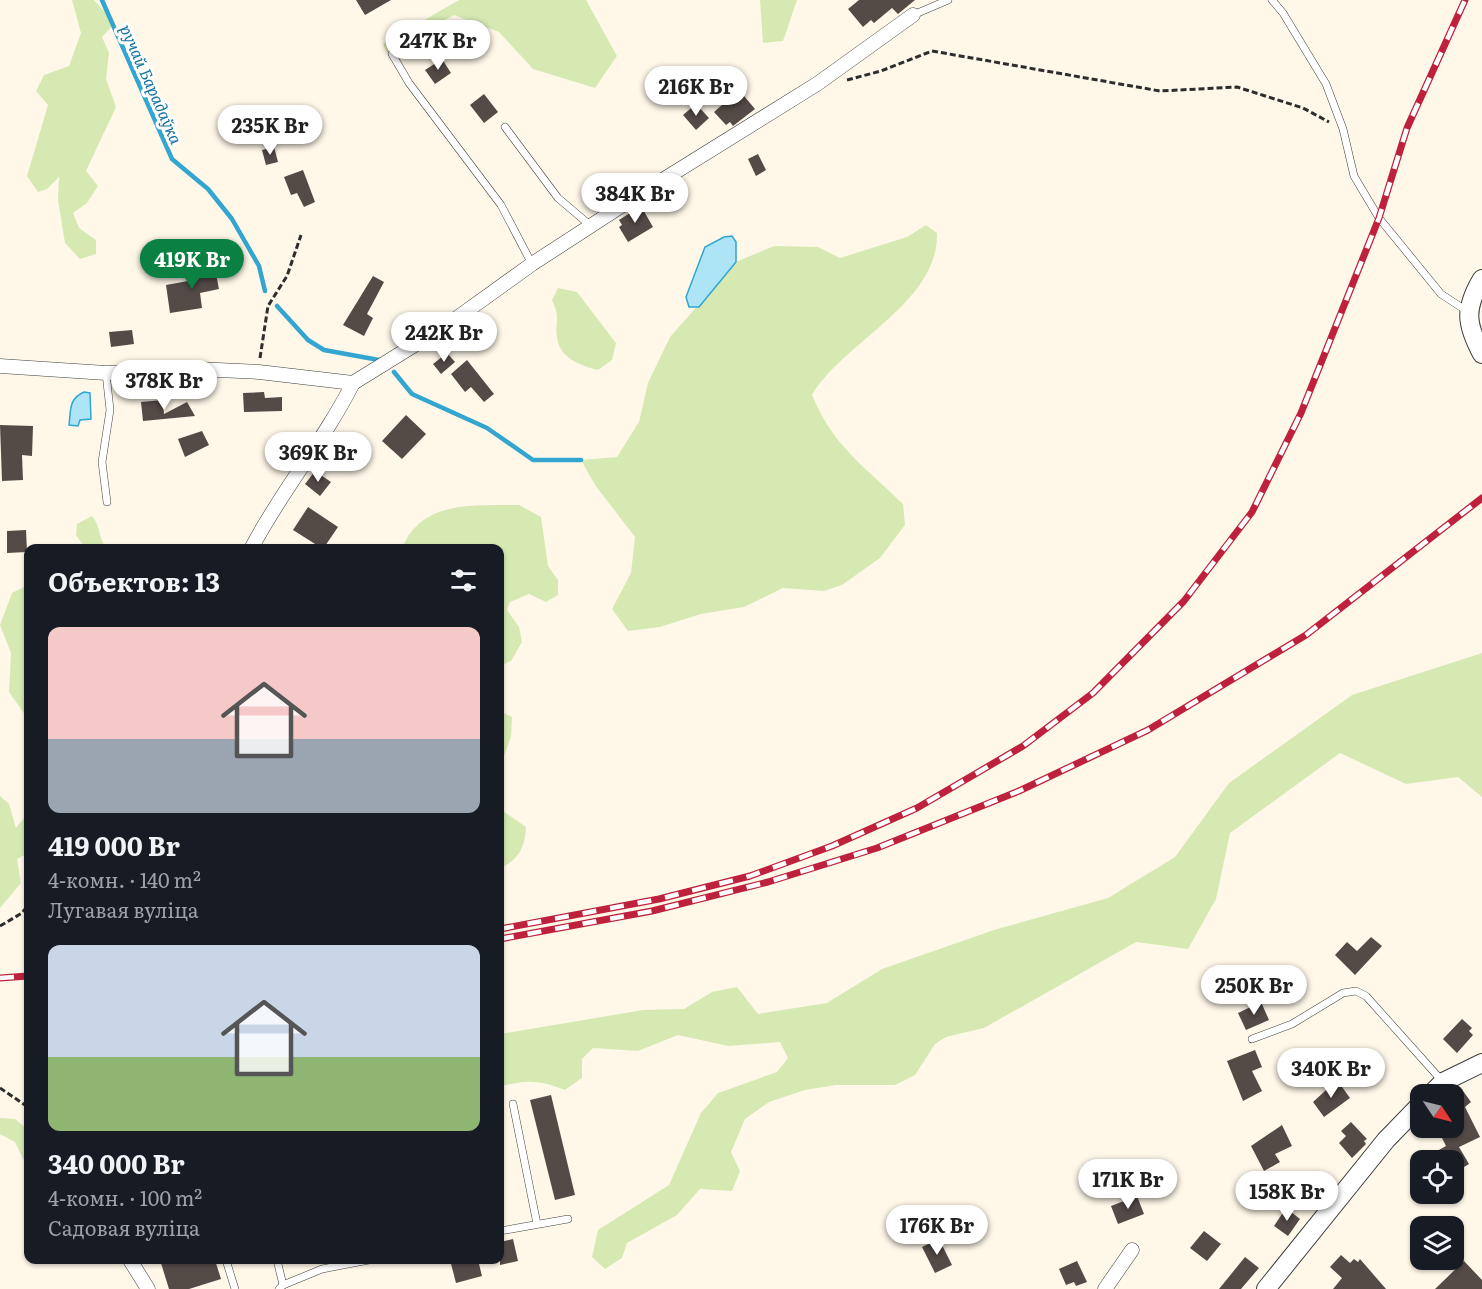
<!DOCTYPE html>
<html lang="ru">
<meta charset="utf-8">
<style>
:root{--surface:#171b24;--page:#20242c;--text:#f1f3f6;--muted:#9ea1a6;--accent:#0b8043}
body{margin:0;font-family:Literata,serif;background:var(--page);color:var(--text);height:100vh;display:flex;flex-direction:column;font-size:22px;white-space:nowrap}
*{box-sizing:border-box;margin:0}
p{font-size:20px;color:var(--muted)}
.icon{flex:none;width:33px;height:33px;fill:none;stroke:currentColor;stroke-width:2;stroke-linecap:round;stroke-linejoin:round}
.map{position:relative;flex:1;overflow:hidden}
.sheet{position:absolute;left:24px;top:544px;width:480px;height:720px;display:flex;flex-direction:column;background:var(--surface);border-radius:12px;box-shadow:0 2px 4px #0004}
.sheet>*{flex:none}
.needle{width:39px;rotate:125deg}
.tools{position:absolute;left:1410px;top:1084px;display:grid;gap:12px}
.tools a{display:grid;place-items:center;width:54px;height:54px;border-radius:12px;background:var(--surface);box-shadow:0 2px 4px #0004;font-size:30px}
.price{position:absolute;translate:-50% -51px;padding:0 14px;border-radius:21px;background:#fff;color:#222;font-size:20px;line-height:39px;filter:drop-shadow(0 2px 3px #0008)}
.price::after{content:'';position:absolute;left:50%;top:36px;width:18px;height:14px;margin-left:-9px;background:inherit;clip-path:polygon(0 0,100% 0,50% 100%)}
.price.active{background:var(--accent);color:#fff}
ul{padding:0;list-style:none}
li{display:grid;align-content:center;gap:12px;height:318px;padding:0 24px}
li span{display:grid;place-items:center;height:186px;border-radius:12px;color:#555}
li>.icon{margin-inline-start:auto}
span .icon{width:108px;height:108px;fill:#fffc;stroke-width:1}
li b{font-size:26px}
h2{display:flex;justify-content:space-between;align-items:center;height:72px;padding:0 24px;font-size:26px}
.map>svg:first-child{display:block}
.green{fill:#d6e9b3}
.water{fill:#ade5f7;stroke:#32a5d0;stroke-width:1.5}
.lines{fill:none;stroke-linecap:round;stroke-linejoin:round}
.stream{stroke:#32a5d0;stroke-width:4.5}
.building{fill:#544b47}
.service-casing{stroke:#3e3e3e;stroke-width:8}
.minor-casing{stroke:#3e3e3e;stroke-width:15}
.tertiary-casing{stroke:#3e3e3e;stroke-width:20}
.path{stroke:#2d2d2d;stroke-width:3;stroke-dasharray:6 3;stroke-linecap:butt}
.service{stroke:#fff;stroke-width:7}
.minor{stroke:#fff;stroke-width:14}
.tertiary{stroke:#fff;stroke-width:18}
.rail-casing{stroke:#be213c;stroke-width:7}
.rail{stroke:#fff;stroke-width:4.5;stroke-dasharray:14;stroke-linecap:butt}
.labels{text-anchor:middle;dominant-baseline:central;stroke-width:6;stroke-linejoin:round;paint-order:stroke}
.water-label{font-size:16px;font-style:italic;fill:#13739f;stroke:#fff}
</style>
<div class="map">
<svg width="1482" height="1289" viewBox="0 0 1482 1289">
<rect width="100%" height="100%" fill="#fff8e9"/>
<g class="green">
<path d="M 72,0 L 94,0 L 115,23 L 102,37 L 109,53 L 106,79 L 116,107 L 86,171 L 98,186 L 87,203 L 73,213 L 79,228 L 96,240 L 96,254 L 80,259 L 65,243 L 58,200 L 59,177 L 47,189 L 38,192 L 27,176 L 48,105 L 36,91 L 44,75 L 69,66 L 81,33 Z"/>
<path d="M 459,0 L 586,0 L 617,56 L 595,88 L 533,69 L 499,32 L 454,15 L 387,52 L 383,44 Z"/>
<path d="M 760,0 L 797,0 L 783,41 L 763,43 Z"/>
<path d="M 926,225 L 937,233 C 939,303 843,342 812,395 C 833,446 865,467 903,504 L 905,525 L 880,558 L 842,585 L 824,591 L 783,588 L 744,607 L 701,614 L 660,627 L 628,631 L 612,609 L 631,573 L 635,537 L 595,485 L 581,460 L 617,457 L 639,422 L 648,383 L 670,337 L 736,262 L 774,246 L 818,247 L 840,258 L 907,237 Z"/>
<path d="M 558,288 L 577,292 L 616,343 L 612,360 L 598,370 C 581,366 559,358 557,337 C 555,319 561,320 552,300 Z"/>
<path d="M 519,505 L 541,517 L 548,566 L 558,580 L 558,595 L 546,602 L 529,594 L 510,602 L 507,610 L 519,627 L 522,642 L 511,661 L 500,666 L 500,549 L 402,549 C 421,499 475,506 519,505 Z"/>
<path d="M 92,516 C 101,526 98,539 107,549 L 86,549 L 76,535 L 77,524 Z"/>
<path d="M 28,585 L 28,719 L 9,692 L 11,653 L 0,625 L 12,593 Z"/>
<path d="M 1482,653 L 1482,797 L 1458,777 L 1406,784 L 1340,753 L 1230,833 L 1216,899 L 1188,949 L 1136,942 L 984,1028 L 946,1037 L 935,1044 L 915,1075 L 895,1085 L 836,1085 L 805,1090 L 769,1102 L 745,1119 L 731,1152 L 740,1171 L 732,1191 L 700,1189 L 677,1215 L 627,1243 L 622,1258 L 605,1269 L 592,1257 L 598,1230 L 669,1185 L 701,1113 L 718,1093 L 777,1072 L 788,1058 L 780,1042 L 728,1046 L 678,1035 L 638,1051 L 593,1048 L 582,1059 L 582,1078 L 565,1090 C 541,1080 524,1079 500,1087 L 500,1034 L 643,1010 L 684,1009 L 712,992 L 737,987 L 758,1014 L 827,1003 L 882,969 L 994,930 L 1108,898 L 1175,857 L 1229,783 L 1352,695 Z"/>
<path d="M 504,713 L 512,717 L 511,737 L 500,766 L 500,715 Z"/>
<path d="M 0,796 L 9,804 L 16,828 L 28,813 L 28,853 L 17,859 L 21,883 L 0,908 Z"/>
<path d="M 500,800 L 500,809 L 526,827 C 525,847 519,860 500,868 Z"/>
<path d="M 0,1118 L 15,1119 L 28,1130 L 28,1163 L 23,1159 L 15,1142 L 0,1134 Z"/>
</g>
<g class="water">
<path d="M 732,236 L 736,242 L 736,262 L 699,307 L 689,307 L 686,297 L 705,247 L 724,237 Z"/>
<path d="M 84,392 L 90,393 L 91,419 L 80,420 L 78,426 L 69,425 C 71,411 68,399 84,392 Z"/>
</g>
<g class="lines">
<g class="stream">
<path d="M 102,0 L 172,159 L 208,189 L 232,219 L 259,266 L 265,291"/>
<path d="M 277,306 L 308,340 L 324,350 L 379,360"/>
<path d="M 394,372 L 412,394 L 487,428 L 533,460 L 581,460"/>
</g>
</g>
<g class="building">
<path d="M 356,0 L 391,0 L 365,15 Z"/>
<path d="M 859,0 L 915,0 L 898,14 L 892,8 L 874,23 L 871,20 L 863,27 L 848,9 Z"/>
<path d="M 442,59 L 451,73 L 435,84 L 425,70 Z"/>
<path d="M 739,90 L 755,109 L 733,126 L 730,122 L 726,125 L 714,112 Z"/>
<path d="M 484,94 L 498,112 L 484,123 L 470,105 Z"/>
<path d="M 696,104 L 709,118 L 696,130 L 683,115 Z"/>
<path d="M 274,147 L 278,162 L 266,165 L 262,150 Z"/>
<path d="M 758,154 L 766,170 L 756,176 L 748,159 Z"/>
<path d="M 303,170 L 315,202 L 304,207 L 297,193 L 291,195 L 284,177 Z"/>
<path d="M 641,206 L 653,227 L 628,242 L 619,227 L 622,225 L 619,220 Z"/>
<path d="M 214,264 L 219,289 L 200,293 L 202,308 L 170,313 L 166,285 L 199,279 L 198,266 Z"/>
<path d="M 373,276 L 384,282 L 367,314 L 373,318 L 364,336 L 343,325 Z"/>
<path d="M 132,330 L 134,344 L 111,347 L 109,332 Z"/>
<path d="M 447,353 L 455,362 L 441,374 L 433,364 Z"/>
<path d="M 467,360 L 494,394 L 484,402 L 471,387 L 465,392 L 451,374 Z"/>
<path d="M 264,392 L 265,398 L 282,397 L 282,411 L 244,412 L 243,393 Z"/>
<path d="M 163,400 L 164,414 L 187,402 L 195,416 L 143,421 L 141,402 Z"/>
<path d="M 406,415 L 426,434 L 402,459 L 382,441 Z"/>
<path d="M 0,425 L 33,426 L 32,456 L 22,455 L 23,480 L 2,481 Z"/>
<path d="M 202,431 L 209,445 L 185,457 L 178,439 Z"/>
<path d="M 315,471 L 331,482 L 320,496 L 305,484 Z"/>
<path d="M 308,507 L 338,527 L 323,549 L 293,530 Z"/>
<path d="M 26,530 L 27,552 L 7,553 L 7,531 Z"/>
<path d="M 1371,937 L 1382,946 L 1355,975 L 1335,955 L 1347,942 L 1357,951 Z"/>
<path d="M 1261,1002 L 1269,1020 L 1246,1030 L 1238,1013 Z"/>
<path d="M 1462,1019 L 1472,1028 L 1469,1031 L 1473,1035 L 1457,1053 L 1443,1039 Z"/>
<path d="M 1255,1050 L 1262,1067 L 1252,1071 L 1262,1091 L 1243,1101 L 1227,1061 Z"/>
<path d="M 1300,1059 L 1305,1070 L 1289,1078 L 1284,1067 Z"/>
<path d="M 1337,1080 L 1350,1098 L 1324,1117 L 1313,1102 Z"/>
<path d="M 1456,1088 L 1458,1094 L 1463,1091 L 1471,1102 L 1465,1107 L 1480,1137 L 1459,1147 L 1469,1164 L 1454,1173 L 1454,1161 L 1419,1161 L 1446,1146 L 1441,1136 L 1454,1128 L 1454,1089 Z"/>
<path d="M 551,1095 L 575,1195 L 555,1200 L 530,1100 Z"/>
<path d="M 1351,1122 L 1367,1139 L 1364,1141 L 1366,1144 L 1352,1158 L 1339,1143 L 1346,1136 L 1341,1131 Z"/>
<path d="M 1282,1125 L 1292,1146 L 1275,1154 L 1280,1162 L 1264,1171 L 1251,1146 Z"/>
<path d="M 1137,1196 L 1144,1214 L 1118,1224 L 1111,1206 Z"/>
<path d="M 1286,1208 L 1300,1219 L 1288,1236 L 1274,1226 Z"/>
<path d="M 1204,1231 L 1221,1244 L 1207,1261 L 1190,1248 Z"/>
<path d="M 513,1239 L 518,1261 L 500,1265 L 500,1242 Z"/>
<path d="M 939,1239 L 952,1265 L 935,1273 L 922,1247 Z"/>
<path d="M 1341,1255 L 1350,1263 L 1354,1259 L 1358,1262 L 1360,1259 L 1386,1289 L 1333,1289 L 1342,1278 L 1330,1267 Z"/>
<path d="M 1245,1257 L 1259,1268 L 1241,1289 L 1219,1289 Z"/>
<path d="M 160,1260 L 215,1260 L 221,1279 L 189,1289 L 169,1289 Z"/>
<path d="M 450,1260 L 478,1260 L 482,1276 L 456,1283 Z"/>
<path d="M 1077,1261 L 1087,1282 L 1076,1286 L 1074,1282 L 1066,1285 L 1059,1269 Z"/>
<path d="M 1464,1261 L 1482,1280 L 1482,1289 L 1435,1289 Z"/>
</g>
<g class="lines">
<g class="service-casing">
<g id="service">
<path d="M 1272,0 L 1283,13 L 1326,84 L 1343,129 L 1354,176 L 1379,218 L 1441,294 L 1467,311"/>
<path d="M 913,15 L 948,0"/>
<path d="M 392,54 L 409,83 L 501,205 L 532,264"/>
<path d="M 505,127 L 558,198 L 591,226"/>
<path d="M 106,373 L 110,410 L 102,462 L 107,502"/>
<path d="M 1252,1039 L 1292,1024 L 1343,993 L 1356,991 L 1366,996 L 1443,1082"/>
<path d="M 513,1104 L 537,1224"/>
<path d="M 500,1231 L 568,1219"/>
<path d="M 226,1260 L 235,1289"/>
<path d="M 277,1260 L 283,1285"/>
<path d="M 279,1289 L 283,1285 L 322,1269 L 369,1260"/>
</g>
</g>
<g class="minor-casing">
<g id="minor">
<path d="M 0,366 L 106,373 L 196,369 L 259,372 L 353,383 L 450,323 L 532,264 L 632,199 L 817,84 L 913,15"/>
<path d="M 251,549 C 281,491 324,441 353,383"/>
<path d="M 130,1260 L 148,1289"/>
<path d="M 1105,1289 L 1132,1250"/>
</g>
</g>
<g class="tertiary-casing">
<g id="tertiary">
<path d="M 1482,279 C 1464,309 1466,324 1482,354"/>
<path d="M 1430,1095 L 1443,1082 L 1482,1063"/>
<path d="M 1266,1289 L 1386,1140 L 1420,1105"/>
</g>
</g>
<g class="path">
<path d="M 847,80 L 881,71 L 932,51 L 1160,91 L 1237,87 L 1303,108 L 1329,122"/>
<path d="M 260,358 L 268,306 L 287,276 L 301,235"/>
<path d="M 0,926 L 22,913 L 28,905"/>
<path d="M 0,1088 L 28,1107"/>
</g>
<use href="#service" class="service"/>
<use href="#minor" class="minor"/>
<use href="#tertiary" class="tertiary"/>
<g class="rail-casing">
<g id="rail">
<path d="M 500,929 L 659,899 L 750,876 L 832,846 L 917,808 L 1023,746 L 1093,693 L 1184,601 L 1252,512 L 1301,413 L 1379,218 L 1407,128 L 1465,0"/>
<path d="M 500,939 L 652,911 L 768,882 L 877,848 L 1019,791 L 1148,730 L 1306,635 L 1482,498"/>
<path d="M 0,978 L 28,976"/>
</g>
</g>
<use href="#rail" class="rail"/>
</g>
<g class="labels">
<g class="water-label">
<text transform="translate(152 84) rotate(66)">ручай Барадаўка</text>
</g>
</g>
</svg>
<div class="tools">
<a><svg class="needle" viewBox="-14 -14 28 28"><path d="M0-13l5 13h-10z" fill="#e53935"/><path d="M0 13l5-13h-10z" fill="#9ea1a6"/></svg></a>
<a><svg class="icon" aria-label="locate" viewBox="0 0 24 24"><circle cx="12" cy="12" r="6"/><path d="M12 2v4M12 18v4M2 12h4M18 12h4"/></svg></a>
<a><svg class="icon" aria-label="layers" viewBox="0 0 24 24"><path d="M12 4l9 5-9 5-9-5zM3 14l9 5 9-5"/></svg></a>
</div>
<b class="price" style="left:438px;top:71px">247K Br</b>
<b class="price" style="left:696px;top:117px">216K Br</b>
<b class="price" style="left:270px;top:156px">235K Br</b>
<b class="price" style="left:635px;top:224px">384K Br</b>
<b class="price active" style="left:192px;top:290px">419K Br</b>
<b class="price" style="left:444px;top:363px">242K Br</b>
<b class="price" style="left:164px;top:411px">378K Br</b>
<b class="price" style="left:318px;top:483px">369K Br</b>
<b class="price" style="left:1254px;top:1016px">250K Br</b>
<b class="price" style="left:1331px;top:1099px">340K Br</b>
<b class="price" style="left:1128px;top:1210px">171K Br</b>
<b class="price" style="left:1287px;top:1222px">158K Br</b>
<b class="price" style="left:937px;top:1256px">176K Br</b>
<section class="sheet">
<h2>Объектов: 13<svg class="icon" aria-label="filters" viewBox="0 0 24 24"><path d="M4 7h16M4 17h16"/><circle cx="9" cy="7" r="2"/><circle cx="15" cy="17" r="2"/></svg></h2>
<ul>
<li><span style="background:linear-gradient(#f6c9c9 60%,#9aa5b1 0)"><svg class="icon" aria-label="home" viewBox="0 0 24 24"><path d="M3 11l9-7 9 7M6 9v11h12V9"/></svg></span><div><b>419 000 Br</b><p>4-комн. · 140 m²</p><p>Лугавая вуліца</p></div></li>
<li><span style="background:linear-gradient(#c9d6e8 60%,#8fb573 0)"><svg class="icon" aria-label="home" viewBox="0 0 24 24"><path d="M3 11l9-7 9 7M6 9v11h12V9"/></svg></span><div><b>340 000 Br</b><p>4-комн. · 100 m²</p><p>Садовая вуліца</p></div></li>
</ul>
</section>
</div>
